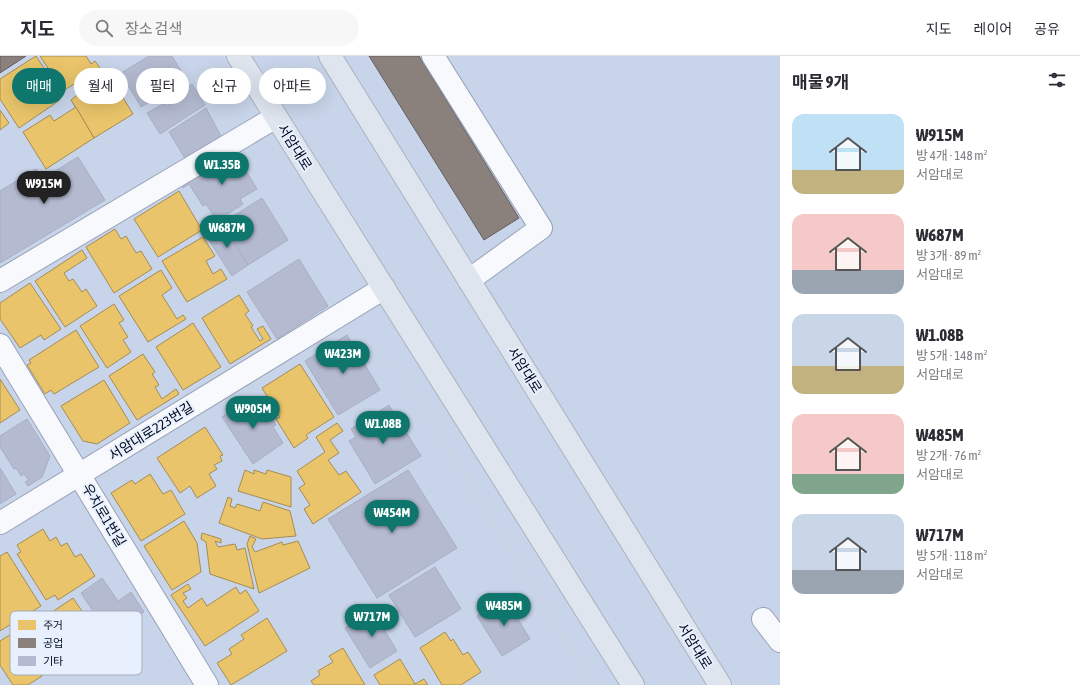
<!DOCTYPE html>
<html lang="ko">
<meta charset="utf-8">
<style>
:root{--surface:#fff;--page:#f7f7f7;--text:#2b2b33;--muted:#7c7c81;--line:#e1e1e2;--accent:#0f766e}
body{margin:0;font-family:"Asap Condensed","Noto Sans KR",sans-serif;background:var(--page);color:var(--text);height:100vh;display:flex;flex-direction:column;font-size:15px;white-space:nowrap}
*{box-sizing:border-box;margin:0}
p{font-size:13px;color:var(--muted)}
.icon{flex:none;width:22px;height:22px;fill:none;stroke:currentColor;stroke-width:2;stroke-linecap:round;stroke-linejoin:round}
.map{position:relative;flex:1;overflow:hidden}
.sheet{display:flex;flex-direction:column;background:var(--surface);width:300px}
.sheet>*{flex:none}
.top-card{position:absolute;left:12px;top:12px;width:380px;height:36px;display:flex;gap:8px}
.price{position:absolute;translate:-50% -34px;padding:0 9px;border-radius:14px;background:var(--accent);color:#fff;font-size:13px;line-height:26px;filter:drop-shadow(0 1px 2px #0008)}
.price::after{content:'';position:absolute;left:50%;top:24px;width:12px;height:9px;margin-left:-6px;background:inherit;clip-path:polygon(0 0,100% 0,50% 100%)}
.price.on{background:#222;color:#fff}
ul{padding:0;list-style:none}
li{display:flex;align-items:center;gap:12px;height:100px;padding:0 12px}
li span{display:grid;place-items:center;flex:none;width:112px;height:80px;border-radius:12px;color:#555}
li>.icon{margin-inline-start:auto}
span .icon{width:48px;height:48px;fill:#fffc;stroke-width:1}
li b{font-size:17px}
h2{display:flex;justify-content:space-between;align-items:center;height:48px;padding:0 12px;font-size:17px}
.pill{padding:0 14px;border-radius:18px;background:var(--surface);box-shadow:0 4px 16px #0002;font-size:14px;line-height:36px}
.pill.on{background:var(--accent);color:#fff}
header{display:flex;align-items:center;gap:24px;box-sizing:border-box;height:56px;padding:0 20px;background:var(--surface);border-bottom:1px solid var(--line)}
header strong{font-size:19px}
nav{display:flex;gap:22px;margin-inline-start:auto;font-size:14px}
.search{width:280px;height:36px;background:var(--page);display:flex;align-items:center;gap:10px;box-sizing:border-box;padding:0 14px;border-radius:22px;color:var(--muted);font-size:15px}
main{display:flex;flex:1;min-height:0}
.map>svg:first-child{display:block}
.homes{fill:#e9c46a;stroke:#a48d54}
.industry{fill:#8a817c;stroke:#625e61}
.building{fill:#b4bad0;stroke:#a8aec3}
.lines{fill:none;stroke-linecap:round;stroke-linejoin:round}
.minor-casing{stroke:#98a2b7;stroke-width:24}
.major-casing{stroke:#abb2be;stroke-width:24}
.path{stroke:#d0d3db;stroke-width:2.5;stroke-dasharray:3 3;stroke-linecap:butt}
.minor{stroke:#f7f9fc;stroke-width:22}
.major{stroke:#dfe5ef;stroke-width:22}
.labels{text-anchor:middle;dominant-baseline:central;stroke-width:4;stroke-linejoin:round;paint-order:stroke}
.street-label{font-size:14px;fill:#030c21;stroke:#e9f0fd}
.key{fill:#e9f0fd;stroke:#a4acbb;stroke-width:1}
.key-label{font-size:11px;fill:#030c21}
</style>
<header>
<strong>지도</strong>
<div class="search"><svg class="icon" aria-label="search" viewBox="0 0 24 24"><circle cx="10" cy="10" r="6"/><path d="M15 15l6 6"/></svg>장소 검색</div>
<nav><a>지도</a><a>레이어</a><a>공유</a></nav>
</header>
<main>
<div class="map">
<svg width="780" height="629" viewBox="0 0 780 629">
<rect width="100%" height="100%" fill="#c8d4e9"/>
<g class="homes">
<path d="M 36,0 L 61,38 L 57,39 L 60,44 L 19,72 L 0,43 L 0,23 Z"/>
<path d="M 40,0 L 86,0 L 91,8 L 95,5 L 100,12 L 63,35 Z"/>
<path d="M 105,24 L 109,31 L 114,27 L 133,58 L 94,82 L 71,44 L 80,37 L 81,39 Z"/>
<path d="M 76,51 L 94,82 L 46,113 L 23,76 L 50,59 L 54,65 Z"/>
<path d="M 0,54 L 9,67 L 0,74 Z"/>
<path d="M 179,135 L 202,174 L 158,201 L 134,163 Z"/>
<path d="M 115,173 L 121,183 L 126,180 L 136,197 L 141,195 L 152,213 L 114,237 L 86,191 Z"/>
<path d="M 203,181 L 215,200 L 206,205 L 213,218 L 221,213 L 227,223 L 187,246 L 162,205 Z"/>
<path d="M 82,194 L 87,202 L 64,217 L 69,225 L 73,223 L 82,236 L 86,233 L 97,250 L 65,271 L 35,225 Z"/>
<path d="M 161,214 L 172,232 L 162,239 L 177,263 L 183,259 L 186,263 L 148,286 L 119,240 Z"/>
<path d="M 30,227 L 61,273 L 44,284 L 41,279 L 20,292 L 0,263 L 0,247 Z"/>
<path d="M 239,239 L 249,255 L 245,258 L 253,270 L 251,271 L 260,285 L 263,283 L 257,273 L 263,270 L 271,283 L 230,308 L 202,262 Z"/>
<path d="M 114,248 L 124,264 L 119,267 L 128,281 L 123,284 L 131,296 L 107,312 L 80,270 Z"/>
<path d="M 193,267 L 221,311 L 183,334 L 156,291 Z"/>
<path d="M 76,274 L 99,311 L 54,338 L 51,334 L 45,338 L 27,309 L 31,307 L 29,304 Z"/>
<path d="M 143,298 L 155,316 L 152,318 L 159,329 L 155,331 L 162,343 L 176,333 L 179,338 L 137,364 L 109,320 Z"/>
<path d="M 300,308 L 334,361 L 306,379 L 308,382 L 294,392 L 276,363 L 280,361 L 262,332 Z"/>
<path d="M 0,323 L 20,354 L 0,367 Z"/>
<path d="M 104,324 L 130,367 L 97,388 L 83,385 L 61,350 Z"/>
<path d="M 337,367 L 343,375 L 330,384 L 339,397 L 328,404 L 339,419 L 346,415 L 361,436 L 313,468 L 304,453 L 310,449 L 299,432 L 305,428 L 297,415 L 325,396 L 316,381 Z"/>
<path d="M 205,371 L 223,399 L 220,400 L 222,405 L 214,409 L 217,413 L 209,418 L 216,430 L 197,442 L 190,430 L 180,437 L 157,402 Z"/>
<path d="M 245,414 L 254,418 L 254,414 L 266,418 L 267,414 L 291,421 L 291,451 L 238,435 Z"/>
<path d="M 150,418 L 163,438 L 171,434 L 185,458 L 141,485 L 111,437 L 132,424 L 135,428 Z"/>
<path d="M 228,441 L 232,443 L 230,450 L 235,452 L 237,448 L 260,455 L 263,446 L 290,455 L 296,480 L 262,483 L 219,467 Z"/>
<path d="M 184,465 L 197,487 L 201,516 L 172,534 L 144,490 Z"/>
<path d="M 43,473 L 50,485 L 56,481 L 61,490 L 67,487 L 75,501 L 81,498 L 95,520 L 58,544 L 55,539 L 46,544 L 17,498 L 21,496 L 17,489 Z"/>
<path d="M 202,477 L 221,483 L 221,487 L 215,485 L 218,491 L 235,488 L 237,494 L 245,492 L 254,533 L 210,518 L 206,486 L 201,483 Z"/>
<path d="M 250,480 L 256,483 L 252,491 L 255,496 L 282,486 L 283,489 L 298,485 L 310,512 L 259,537 L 247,488 Z"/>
<path d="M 7,496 L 41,550 L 0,575 L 0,500 Z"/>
<path d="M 188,528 L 191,533 L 183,537 L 187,542 L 183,545 L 188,552 L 202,542 L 207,550 L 236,531 L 240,538 L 246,534 L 259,555 L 205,590 L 171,539 Z"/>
<path d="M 73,542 L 86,561 L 69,573 L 81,591 L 62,604 L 37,566 Z"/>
<path d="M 267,562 L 287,595 L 231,629 L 217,607 L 232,598 L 229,593 L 244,583 L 241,579 Z"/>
<path d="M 26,569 L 39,588 L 27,595 L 42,620 L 28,629 L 13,629 L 0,609 L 0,585 Z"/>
<path d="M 445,576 L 451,585 L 453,583 L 463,599 L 468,596 L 481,616 L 461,629 L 442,629 L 420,592 Z"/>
<path d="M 343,592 L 365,629 L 314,629 L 311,625 L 320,619 L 318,615 L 333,606 L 329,600 Z"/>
<path d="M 400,603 L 415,628 L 424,623 L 428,629 L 380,629 L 374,619 Z"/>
</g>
<g class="industry">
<path d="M 0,0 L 26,0 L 0,17 Z"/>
<path d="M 369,0 L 419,0 L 519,162 L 484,184 Z"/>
</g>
<g class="building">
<path d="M 149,0 L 172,0 L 186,23 L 141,51 L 121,17 Z"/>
<path d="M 192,28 L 205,49 L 160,78 L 147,57 L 167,46 L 169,49 L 184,38 L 181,36 Z"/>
<path d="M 206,52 L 222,82 L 186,104 L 169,76 Z"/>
<path d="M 234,95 L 257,133 L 240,143 L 243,148 L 217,165 L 206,148 L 203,150 L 189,128 L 183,132 L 180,129 Z"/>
<path d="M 78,101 L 105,144 L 0,207 L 0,135 L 36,113 L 42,123 Z"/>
<path d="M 262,142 L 288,184 L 248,209 L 222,167 Z"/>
<path d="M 222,167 L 248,209 L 232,220 L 205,178 Z"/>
<path d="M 299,203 L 328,250 L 277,283 L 247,236 Z"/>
<path d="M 347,279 L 380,334 L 338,359 L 305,305 Z"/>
<path d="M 253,340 L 265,358 L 268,356 L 276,369 L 273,371 L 283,387 L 253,408 L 222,361 Z"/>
<path d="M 389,349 L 421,400 L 375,428 L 349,385 L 356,381 L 351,373 Z"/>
<path d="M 27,363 L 50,400 L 42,421 L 28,430 L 25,426 L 29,424 L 24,418 L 21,420 L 16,412 L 14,413 L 0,391 L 0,380 Z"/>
<path d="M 0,412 L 16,438 L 0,448 Z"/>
<path d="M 408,414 L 457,492 L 377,542 L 328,463 Z"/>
<path d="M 435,511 L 461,553 L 415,581 L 389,539 Z"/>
<path d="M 102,522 L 118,545 L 131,536 L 144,556 L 109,579 L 81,537 Z"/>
<path d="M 505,542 L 530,583 L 502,600 L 477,560 Z"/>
<path d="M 378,552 L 389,568 L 383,572 L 397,595 L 370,612 L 345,572 Z"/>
</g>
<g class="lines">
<g class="minor-casing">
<g id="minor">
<path d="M 433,0 L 541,172 L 469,224"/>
<path d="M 0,225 L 276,61"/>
<path d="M 0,289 L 207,629"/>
<path d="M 0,467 L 384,232"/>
<path d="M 763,563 L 780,585"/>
</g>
</g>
<g class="major-casing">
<g id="major">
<path d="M 238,0 L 633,629"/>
<path d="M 330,0 L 720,629"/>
</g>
</g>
<path class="path" d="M 398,310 L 593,629"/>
<use href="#minor" class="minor"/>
<use href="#major" class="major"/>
</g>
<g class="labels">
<g class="street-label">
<text transform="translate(295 91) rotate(58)">서암대로</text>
<text transform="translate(525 314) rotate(58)">서암대로</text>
<text transform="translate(151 375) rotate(-32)">서암대로223번길</text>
<text transform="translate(104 459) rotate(59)">우치로1번길</text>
<text transform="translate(695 590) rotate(58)">서암대로</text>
</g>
</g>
<rect x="10" y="555" width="132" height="64" rx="6" class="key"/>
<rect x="18" y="564" width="18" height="10" fill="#e9c46a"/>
<rect x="18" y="582" width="18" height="10" fill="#8a817c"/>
<rect x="18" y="600" width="18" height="10" fill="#b4bad0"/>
<g class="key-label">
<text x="43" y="573">주거</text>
<text x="43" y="591">공업</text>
<text x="43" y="609">기타</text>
</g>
</svg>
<b class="price" style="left:222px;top:130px">₩1.35B</b>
<b class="price on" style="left:44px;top:149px">₩915M</b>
<b class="price" style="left:227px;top:193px">₩687M</b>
<b class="price" style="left:343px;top:319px">₩423M</b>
<b class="price" style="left:253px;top:374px">₩905M</b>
<b class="price" style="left:383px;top:389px">₩1.08B</b>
<b class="price" style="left:392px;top:478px">₩454M</b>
<b class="price" style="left:504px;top:571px">₩485M</b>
<b class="price" style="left:372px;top:582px">₩717M</b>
<div class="top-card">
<a class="pill on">매매</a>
<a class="pill">월세</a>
<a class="pill">필터</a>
<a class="pill">신규</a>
<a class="pill">아파트</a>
</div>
</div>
<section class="sheet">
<h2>매물 9개<svg class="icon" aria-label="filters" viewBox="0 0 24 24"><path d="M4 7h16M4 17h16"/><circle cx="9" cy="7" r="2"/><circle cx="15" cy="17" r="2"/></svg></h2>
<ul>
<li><span style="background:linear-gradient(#bfe0f5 70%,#c2b280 0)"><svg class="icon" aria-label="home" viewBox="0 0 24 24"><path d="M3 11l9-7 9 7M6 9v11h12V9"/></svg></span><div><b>₩915M</b><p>방 4개 · 148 m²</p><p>서암대로</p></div></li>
<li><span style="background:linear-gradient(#f6c9c9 70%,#9aa5b1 0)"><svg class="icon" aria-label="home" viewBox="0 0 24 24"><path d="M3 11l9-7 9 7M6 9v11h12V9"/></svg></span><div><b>₩687M</b><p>방 3개 · 89 m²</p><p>서암대로</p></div></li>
<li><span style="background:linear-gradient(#c9d6e8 65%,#c2b280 0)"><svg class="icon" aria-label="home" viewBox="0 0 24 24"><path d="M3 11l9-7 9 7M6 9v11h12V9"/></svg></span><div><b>₩1.08B</b><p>방 5개 · 148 m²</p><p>서암대로</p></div></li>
<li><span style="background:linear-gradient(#f6c9c9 75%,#7fa58c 0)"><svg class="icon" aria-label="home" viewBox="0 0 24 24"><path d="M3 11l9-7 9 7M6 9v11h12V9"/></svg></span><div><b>₩485M</b><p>방 2개 · 76 m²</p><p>서암대로</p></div></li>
<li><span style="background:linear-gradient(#c9d6e8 70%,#9aa5b1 0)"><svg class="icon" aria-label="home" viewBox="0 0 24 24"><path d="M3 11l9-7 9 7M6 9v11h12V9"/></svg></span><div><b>₩717M</b><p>방 5개 · 118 m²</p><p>서암대로</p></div></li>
</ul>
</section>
</main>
